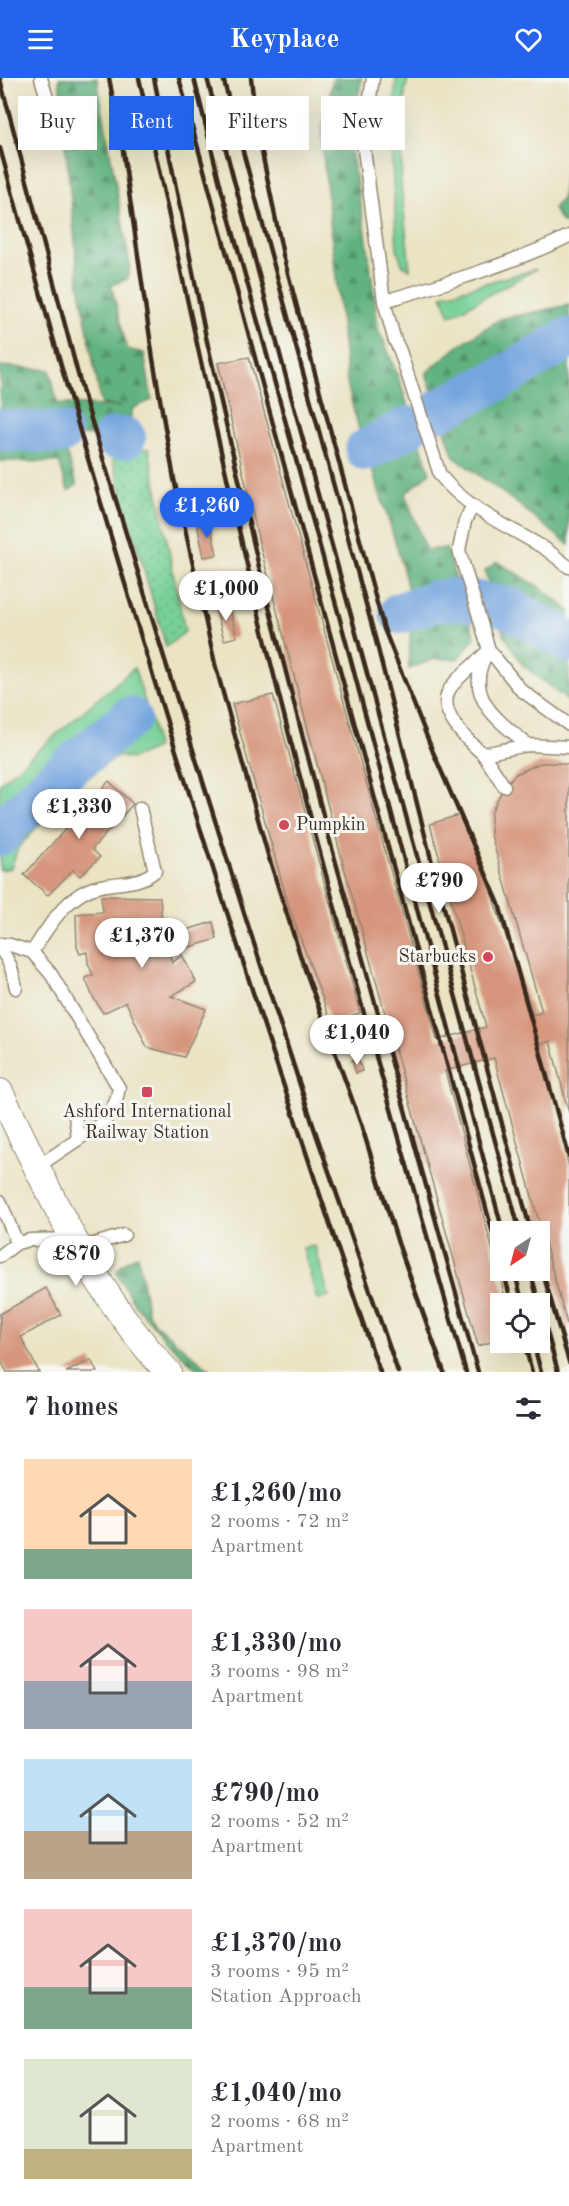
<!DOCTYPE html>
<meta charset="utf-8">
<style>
:root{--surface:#fff;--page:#f7f7f7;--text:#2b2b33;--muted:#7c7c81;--accent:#2563eb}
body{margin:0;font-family:"Old Standard TT",serif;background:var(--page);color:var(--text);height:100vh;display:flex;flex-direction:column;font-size:22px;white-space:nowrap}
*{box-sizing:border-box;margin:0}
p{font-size:20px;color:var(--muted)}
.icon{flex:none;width:33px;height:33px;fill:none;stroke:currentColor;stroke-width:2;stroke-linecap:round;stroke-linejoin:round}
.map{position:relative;height:1294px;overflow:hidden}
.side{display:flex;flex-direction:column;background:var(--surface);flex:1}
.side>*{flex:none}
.banner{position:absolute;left:18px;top:18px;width:534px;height:54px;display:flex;gap:12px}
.needle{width:39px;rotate:216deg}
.fabs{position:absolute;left:490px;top:1143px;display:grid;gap:12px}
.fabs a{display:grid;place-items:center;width:60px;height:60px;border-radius:0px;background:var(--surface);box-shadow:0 6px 24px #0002;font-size:30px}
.price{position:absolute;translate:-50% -51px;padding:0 14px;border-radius:21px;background:#fff;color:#222;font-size:20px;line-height:39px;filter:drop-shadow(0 2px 3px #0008)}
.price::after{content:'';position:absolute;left:50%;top:36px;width:18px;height:14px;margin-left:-9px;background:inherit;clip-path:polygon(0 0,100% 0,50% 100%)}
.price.active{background:var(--accent);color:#fff}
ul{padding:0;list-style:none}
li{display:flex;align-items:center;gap:18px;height:150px;padding:0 24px}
li span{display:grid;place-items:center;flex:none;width:168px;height:120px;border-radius:0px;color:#555}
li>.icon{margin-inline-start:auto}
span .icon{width:72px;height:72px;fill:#fffc;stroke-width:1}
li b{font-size:26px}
h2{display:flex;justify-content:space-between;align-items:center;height:72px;padding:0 24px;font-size:26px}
.pill{padding:0 21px;border-radius:0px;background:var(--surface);box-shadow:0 6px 24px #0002;font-size:21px;line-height:54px}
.pill.active{background:var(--accent);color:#fff}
header{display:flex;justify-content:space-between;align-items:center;height:78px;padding:0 24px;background:var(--accent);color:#fff;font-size:27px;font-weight:800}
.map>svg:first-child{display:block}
.green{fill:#77d097;stroke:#597d5a;stroke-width:1.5}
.forest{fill:url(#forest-firs);stroke:#4e6e4f;stroke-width:1.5}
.park{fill:url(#park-dots);stroke:#597d5a;stroke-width:1.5}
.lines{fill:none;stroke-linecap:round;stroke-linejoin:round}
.river{stroke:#74a5df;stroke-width:42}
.building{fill:#d6957c}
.service-casing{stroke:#928771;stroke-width:15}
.minor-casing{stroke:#928771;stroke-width:28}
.service{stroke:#fff;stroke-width:12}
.minor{stroke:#fff;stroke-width:26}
.rail{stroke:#3b2a1e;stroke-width:4.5}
.poi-dot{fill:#d1495b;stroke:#f6f6f2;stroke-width:2}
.labels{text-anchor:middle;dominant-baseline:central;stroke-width:6;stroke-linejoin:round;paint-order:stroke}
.poi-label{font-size:18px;fill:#3b2a1e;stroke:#f6f6f2;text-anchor:start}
</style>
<header><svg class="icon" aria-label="menu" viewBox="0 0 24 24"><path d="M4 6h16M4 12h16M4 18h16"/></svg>Keyplace<svg class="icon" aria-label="heart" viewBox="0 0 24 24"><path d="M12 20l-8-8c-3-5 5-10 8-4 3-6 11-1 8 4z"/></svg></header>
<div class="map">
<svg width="569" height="1294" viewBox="0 0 569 1294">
<defs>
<pattern id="forest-firs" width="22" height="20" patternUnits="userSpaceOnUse" patternTransform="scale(1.5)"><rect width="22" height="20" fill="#61b280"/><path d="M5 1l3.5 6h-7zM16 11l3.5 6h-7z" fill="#519168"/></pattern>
<pattern id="park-dots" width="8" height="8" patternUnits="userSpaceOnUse" patternTransform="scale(1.5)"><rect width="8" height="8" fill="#77d097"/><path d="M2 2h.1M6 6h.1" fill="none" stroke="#63a97b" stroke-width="1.8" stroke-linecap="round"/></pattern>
</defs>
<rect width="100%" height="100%" fill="#f6f6f2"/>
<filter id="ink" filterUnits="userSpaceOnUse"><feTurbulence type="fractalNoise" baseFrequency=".0167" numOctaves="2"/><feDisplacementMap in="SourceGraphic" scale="12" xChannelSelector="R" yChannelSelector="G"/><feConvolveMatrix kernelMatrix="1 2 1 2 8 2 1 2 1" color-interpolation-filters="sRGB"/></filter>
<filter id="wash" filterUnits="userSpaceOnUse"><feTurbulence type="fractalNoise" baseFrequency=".008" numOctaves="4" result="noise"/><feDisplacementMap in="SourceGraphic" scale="24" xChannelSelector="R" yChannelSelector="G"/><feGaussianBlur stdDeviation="1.35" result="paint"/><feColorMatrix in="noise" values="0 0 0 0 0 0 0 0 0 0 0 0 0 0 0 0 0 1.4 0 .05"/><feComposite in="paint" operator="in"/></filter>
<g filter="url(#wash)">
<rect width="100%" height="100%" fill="#eae4c4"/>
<g class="green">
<path d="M 396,0 L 408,0 L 405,14 L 401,106 L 410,191 L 402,186 L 397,170 L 391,69 Z"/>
<path d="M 536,191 L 450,238 L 442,217 Z"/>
<path d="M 134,590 L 153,648 L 156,670 L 131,681 L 117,678 L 68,715 L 18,770 L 11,790 L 0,792 L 0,705 Z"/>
<path d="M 315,1168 L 329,1219 L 317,1222 L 303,1170 Z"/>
</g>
<g class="forest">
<path d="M 59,0 L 97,0 L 130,187 L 128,201 L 111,207 L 127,271 L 144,275 L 152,322 L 133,330 L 125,360 L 0,352 L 0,288 L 50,292 L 57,324 L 50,325 L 121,329 L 101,326 L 79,205 Z"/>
<path d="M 333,0 L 362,0 L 349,63 L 366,155 L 379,255 L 384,263 L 401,307 L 430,395 L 405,416 L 426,472 L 446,470 L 475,559 L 458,581 L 435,581 L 409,591 C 409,570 413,537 409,517 C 394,444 362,376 347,304 L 321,57 Z"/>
<path d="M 569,65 L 569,145 L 562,145 L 553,130 L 562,121 Z"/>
<path d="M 569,227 L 569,467 L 514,423 L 454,379 L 426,295 L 458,268 L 500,241 Z"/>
<path d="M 0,359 L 62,362 L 77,407 L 68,413 L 59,384 L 0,383 Z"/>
<path d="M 497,484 L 538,508 L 569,532 L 569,624 L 523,587 L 504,557 L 485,493 Z"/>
<path d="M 138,1177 L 147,1232 L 154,1245 L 213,1294 L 200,1294 L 167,1263 L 135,1227 L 116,1194 L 123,1185 Z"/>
</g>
<path class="park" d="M 109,370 L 149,371 L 185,554 L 166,569 Z"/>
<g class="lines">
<g class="river">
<path d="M 439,332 L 498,302 L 569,260"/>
<path d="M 0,352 L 61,355"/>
<path d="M 114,360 L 125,360"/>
<path d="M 366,372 L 408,349"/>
<path d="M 400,535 L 435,523 L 457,521 L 479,524 L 509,530 L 569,564"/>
<path d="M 0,757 L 5,750 L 57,699 L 130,640"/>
</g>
</g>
<g id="blocks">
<g class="building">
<path d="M 249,279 L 437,962 L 486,949 L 430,746 L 459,737 L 485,797 L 533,937 L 542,934 L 491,757 L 491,735 L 504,708 L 516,696 L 540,685 L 559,685 L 569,687 L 569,1035 L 550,963 L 540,966 L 569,1089 L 569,1253 L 494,980 L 445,993 L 507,1226 L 501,1226 L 501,1261 L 478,1268 L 341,778 L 258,460 L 218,285 Z"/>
<path d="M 209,441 L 217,477 L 204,479 L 197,445 Z"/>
<path d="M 228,525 L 237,559 L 224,562 L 215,528 Z"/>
<path d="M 273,617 L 360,935 L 331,944 L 289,829 L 232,626 Z"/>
<path d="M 109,703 L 133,726 L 92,771 L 100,779 L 80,798 L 73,792 L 48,817 L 24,797 Z"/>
<path d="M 101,818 L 160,819 L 163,859 L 213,844 L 217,861 L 169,875 L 172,885 L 182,877 L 196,904 L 171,918 L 206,931 L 184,979 L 147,969 L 126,924 L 103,935 L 93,919 L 85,900 L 93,897 L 88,885 L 87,874 L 80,876 L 77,869 L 76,836 L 103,834 Z"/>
<path d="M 358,980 L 362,993 L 356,995 L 352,982 Z"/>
<path d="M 46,1210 L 61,1237 L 21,1259 L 39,1294 L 7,1294 L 0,1281 L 0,1236 Z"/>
<path d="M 91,1282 L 97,1294 L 66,1294 Z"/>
</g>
</g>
</g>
<g filter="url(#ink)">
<use href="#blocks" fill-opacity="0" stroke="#928771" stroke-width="1.5"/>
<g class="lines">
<g class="service-casing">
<g id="service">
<path d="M 41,0 L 47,20"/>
<path d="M 373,0 L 363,64 L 384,223 L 394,260 L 400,273 L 440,397 C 465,429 505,447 539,467 C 550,473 559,482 569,489"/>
<path d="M 384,223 C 444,206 514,185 569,158"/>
<path d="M 473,427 L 465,443 L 459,472 L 489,572 L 521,612 L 569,647"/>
<path d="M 489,572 C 477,584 461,596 451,609 C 434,633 467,662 483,676 L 528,667 L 569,669"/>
<path d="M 485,579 C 464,620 499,643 528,667"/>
<path d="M 483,676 L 504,708"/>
<path d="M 0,866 L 10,867 L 32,874 L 51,896 L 119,1010 L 116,1023 L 105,1043 L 37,1089"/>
<path d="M 0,871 C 10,882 13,895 16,910"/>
<path d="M 32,874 C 49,848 68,814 101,808 C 120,804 140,806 155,793 L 140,730"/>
<path d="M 75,1038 L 78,1061"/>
<path d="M 0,1123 L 17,1165 L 0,1178"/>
<path d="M 17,1165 L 30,1162 L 73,1161"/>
<path d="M 78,1171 L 124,1157"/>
</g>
</g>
<g class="minor-casing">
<path id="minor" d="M 0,1014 C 48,1112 92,1213 168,1294"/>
</g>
<use href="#service" class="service"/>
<use href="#minor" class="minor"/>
<g class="rail">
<path d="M 109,0 L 123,73 L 153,281 L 174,401 L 215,586 L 268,777 L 302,883 L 361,1046 L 398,1165 L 444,1294"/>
<path d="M 139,0 C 178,179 216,359 259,537 C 321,791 394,1043 466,1294"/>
<path d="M 154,0 L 206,259 L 262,502 L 328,756 L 478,1294"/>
<path d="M 179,0 L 501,1185"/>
<path d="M 194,0 L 221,110 L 338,534 L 503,1154"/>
<path d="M 207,0 L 291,318 L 520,1154"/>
<path d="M 223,0 L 376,563 L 431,781 L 531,1154"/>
<path d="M 251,0 L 256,45 L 283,177 L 384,551 L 433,674 L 499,826 L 569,1078"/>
<path d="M 0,1 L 83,315 L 163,576 L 245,838 L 313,1047 L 398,1294"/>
<path d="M 0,70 C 91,402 190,730 300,1056 C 326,1135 352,1215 380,1294"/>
<path d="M 540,1185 L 569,1284"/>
<path d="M 503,1192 L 512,1226"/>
<path d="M 514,1192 L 523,1226"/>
<path d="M 530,1192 L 539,1226"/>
<path d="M 540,1228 L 558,1294"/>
<path d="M 524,1264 L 532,1294"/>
<path d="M 533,1264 L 541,1294"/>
</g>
</g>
</g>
<g class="poi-dot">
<circle cx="284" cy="747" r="6"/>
<circle cx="488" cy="879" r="6"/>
<rect x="141" y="1008" width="12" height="12" rx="3"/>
</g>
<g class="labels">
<g class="poi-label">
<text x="296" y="747">Pumpkin</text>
<text x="476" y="879" text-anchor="end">Starbucks</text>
<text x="147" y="1034" text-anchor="middle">Ashford International<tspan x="147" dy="21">Railway Station</tspan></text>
</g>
</g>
</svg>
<div class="fabs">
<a><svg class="needle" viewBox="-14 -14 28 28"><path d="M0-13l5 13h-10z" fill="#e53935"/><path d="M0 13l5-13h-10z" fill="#7c7c81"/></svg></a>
<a><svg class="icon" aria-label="locate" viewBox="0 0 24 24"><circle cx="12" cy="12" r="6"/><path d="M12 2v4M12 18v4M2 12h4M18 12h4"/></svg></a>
</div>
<b class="price active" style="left:207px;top:461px">£1,260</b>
<b class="price" style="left:226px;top:544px">£1,000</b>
<b class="price" style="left:79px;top:762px">£1,330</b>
<b class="price" style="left:439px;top:836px">£790</b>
<b class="price" style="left:142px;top:891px">£1,370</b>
<b class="price" style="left:357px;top:988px">£1,040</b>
<b class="price" style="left:76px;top:1209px">£870</b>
<div class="banner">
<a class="pill">Buy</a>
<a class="pill active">Rent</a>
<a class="pill">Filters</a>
<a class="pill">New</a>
</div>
</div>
<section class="side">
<h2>7 homes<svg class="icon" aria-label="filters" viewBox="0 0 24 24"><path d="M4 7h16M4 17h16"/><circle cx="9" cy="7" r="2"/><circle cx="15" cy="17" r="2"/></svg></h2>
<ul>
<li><span style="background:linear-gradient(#ffd9b3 75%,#7fa58c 0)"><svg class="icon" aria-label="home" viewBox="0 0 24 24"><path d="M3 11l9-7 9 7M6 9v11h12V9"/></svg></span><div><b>£1,260/mo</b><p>2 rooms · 72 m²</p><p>Apartment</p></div></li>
<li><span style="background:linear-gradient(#f6c9c9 60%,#9aa5b1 0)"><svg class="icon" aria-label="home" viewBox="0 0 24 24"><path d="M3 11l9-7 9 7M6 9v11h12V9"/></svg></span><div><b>£1,330/mo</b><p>3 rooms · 98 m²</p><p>Apartment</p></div></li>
<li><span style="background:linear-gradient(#bfe0f5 60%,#b9a48a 0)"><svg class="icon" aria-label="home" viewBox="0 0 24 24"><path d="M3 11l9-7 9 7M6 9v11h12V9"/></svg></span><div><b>£790/mo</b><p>2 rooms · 52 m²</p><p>Apartment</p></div></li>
<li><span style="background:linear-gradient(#f6c9c9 65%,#7fa58c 0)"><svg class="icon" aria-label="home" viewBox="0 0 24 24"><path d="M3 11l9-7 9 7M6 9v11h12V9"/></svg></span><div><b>£1,370/mo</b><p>3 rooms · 95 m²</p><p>Station Approach</p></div></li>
<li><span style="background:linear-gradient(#dfe7d0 75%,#c2b280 0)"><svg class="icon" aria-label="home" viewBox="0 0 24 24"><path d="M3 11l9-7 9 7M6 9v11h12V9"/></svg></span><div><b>£1,040/mo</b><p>2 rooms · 68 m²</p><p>Apartment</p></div></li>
</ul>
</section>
